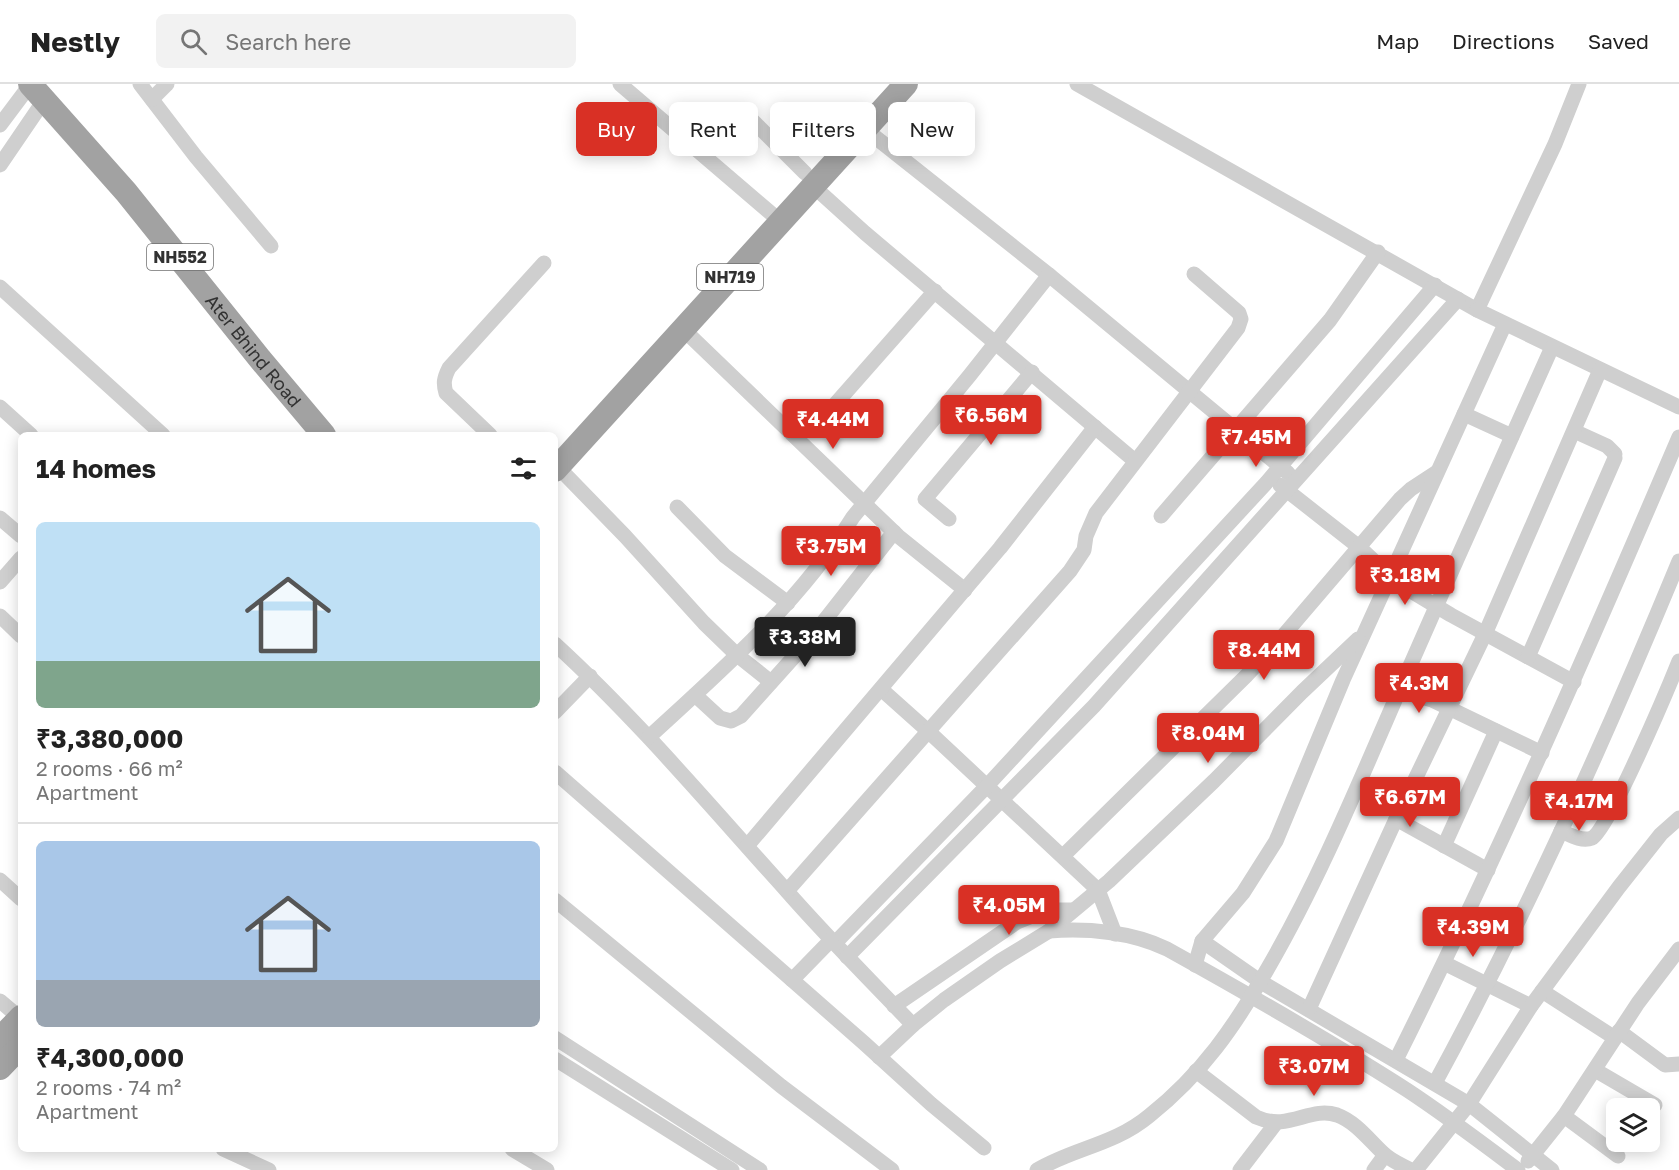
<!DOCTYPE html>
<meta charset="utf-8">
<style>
:root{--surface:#fff;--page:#f2f2f2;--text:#222;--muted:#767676;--line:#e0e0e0;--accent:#d93025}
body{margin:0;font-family:"Golos Text",sans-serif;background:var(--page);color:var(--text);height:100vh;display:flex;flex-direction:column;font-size:22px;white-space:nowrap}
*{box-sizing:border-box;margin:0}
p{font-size:20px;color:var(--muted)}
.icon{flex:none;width:33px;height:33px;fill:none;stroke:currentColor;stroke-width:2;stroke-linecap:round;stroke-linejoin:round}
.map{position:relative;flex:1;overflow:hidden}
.panel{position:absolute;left:18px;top:348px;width:540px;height:720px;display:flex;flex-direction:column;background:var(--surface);border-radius:9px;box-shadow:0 3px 15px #0003}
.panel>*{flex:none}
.banner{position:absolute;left:576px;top:18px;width:570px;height:54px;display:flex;gap:12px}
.fabs{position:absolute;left:1606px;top:1014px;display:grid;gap:12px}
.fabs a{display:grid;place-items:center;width:54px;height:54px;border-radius:9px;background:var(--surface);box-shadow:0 3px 15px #0003;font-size:30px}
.price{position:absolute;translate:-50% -51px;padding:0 14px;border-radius:6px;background:var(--accent);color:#fff;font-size:20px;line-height:39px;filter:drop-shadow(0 2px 3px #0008)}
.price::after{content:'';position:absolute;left:50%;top:36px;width:18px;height:14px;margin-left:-9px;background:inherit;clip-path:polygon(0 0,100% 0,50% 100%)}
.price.active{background:#222;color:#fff}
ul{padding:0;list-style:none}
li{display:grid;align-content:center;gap:12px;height:318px;padding:0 18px}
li+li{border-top:2px solid var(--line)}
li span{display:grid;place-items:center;height:186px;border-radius:9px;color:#555}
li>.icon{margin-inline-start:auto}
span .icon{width:108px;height:108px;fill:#fffc;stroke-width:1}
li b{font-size:26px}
h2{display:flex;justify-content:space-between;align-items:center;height:72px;padding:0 18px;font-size:26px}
.chip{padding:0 21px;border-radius:9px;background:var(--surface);box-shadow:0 3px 15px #0003;font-size:21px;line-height:54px}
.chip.active{background:var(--accent);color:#fff}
header{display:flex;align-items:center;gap:36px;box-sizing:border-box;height:84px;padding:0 30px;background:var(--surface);border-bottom:2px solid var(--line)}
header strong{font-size:28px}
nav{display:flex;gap:33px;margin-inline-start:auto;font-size:21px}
.search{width:420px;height:54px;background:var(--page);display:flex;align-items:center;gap:15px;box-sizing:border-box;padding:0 21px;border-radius:9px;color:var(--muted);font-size:22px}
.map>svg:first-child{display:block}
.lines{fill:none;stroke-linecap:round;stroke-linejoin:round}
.minor{stroke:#cfcfcf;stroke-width:15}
.trunk{stroke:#a2a2a2;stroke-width:24}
.labels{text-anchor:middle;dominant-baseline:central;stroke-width:6;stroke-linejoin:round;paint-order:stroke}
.shield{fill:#fff;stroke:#707070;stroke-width:1.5}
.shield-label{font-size:16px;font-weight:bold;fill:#323232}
.street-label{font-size:18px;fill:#323232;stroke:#fff}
</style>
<header>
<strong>Nestly</strong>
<div class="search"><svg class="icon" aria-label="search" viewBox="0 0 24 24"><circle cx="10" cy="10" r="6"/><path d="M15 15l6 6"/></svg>Search here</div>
<nav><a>Map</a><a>Directions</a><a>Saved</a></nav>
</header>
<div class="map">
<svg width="1679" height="1086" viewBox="0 0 1679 1086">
<rect width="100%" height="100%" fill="#fff"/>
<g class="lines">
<g class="minor">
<path d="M 140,0 L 196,73 L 271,162"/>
<path d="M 620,0 L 780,137"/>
<path d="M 1077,0 L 1477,226 L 1555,60 L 1579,0"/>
<path d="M 152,15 L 167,0"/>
<path d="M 742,26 L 805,89"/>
<path d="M 0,41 L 30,1 L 28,0"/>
<path d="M 865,45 L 1049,191 L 1288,389"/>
<path d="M 0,81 L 45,15"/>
<path d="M 812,101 L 865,149 L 1135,377"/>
<path d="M 0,203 L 163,351"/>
<path d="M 1477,226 L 1679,323"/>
<path d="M 684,246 L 898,452 L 965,506"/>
<path d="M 0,323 L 31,351"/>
<path d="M 831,325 L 935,207"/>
<path d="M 1464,330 L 1512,352"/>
<path d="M 1574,347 L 1607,362 L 1615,370"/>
<path d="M 490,351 L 446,309 C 443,299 444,294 449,284 L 544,179"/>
<path d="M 555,380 L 625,452 L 704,539 L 737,571 L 771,598"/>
<path d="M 1280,401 L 1359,463 L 1390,492 L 1411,507 L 1451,531 L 1574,598"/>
<path d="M 677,423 L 725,472 L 788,519"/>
<path d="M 1161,432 L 1330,236 L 1378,168"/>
<path d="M 0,434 L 21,452"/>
<path d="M 949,435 L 925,415 L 1032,288"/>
<path d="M 0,498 L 21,474"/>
<path d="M 0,532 L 21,552"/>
<path d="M 555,560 C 638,636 710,722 785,805 C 826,852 870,896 913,941"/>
<path d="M 1528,573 L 1615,374"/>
<path d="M 881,605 L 928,647 L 1098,806 L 1115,850"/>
<path d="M 1399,607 L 1432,616 L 1542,669"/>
<path d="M 695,611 L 720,634 L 731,637 L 741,632 L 810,555 L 894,448"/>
<path d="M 555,628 L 590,592"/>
<path d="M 649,653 C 723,585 799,519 853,433 L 970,291 L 1049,191"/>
<path d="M 555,688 L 864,959 L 931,1020 L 984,1064"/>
<path d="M 1396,735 L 1488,786"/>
<path d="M 1561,747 C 1570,751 1582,758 1592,754 C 1608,747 1669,602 1679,577"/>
<path d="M 747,762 L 1000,464 L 1095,343"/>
<path d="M 1444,762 L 1496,647"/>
<path d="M 1063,772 L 1246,592 L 1283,552 L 1400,415 L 1411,405 L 1437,388"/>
<path d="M 0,796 L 21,815"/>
<path d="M 787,807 L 1070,487 L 1084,466 L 1086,452 L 1096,429 L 1238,244 L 1241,235 L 1239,229 L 1194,190"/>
<path d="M 555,816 L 781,1002 L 892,1086"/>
<path d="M 1049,847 C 1088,844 1132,848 1167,865 C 1248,910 1329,956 1407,1006 C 1445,1031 1482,1059 1518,1086"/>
<path d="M 1202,857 L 1261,898 L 1469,1020 L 1552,1086"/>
<path d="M 835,859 L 986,703 L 1267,398 L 1435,201"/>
<path d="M 847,873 L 1094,622 L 1458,215"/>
<path d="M 1444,879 L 1531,922"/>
<path d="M 1195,881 L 1202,857 L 1243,809 L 1276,757 L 1343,596 L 1505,240"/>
<path d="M 792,896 L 831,856"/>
<path d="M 1542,907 L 1615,954"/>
<path d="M 0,917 L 20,934"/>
<path d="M 894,922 L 1017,838 L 1047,826 L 1073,826"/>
<path d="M 1309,925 L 1396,735 L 1485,550 L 1600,286"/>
<path d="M 1619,947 L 1665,981 L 1679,980"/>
<path d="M 555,954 L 760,1086"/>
<path d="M 879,973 L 913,941 L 944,916 L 1000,877 L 1049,847 L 1109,797 L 1214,697 L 1302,608 L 1358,555"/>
<path d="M 555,975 L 732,1086"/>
<path d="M 1396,976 C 1498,772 1589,563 1679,353"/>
<path d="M 1595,986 L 1655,1021"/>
<path d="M 1196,987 L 1256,1033 C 1289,1048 1309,1022 1337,1031 C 1356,1038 1369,1056 1383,1069 C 1391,1077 1402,1081 1411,1086"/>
<path d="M 1435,999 C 1527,830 1606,654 1679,477"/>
<path d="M 1564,1032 L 1618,1072"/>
<path d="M 223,1065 L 269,1086"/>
<path d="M 512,1065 L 547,1086"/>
<path d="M 1528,1077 L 1564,1032 L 1638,919 L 1679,865"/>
<path d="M 1037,1086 C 1074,1064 1114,1061 1149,1032 C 1202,990 1235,942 1268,884 C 1319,796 1358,701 1399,607 C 1449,492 1501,377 1552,263"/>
<path d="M 1240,1086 L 1276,1039"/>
<path d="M 1374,1086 L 1385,1071"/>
<path d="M 1416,1086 L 1469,1020 L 1531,922 L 1619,803 L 1661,750 L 1679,734"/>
</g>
<g class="trunk">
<path id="s1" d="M 30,0 L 126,108 L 260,275 L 324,351"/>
<path d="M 555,386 L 906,0"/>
<path d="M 0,955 L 21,933"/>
<path d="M 0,984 L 21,962"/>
</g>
</g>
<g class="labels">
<g class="shield">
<rect x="147" y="160" width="66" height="26" rx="4.5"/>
<rect x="697" y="180" width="66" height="26" rx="4.5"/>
</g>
<g class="shield-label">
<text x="180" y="173">NH552</text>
<text x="730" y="193">NH719</text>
</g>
<g class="street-label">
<text stroke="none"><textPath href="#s1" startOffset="348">Ater Bhind Road</textPath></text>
</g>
</g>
</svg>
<div class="fabs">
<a><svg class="icon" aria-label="layers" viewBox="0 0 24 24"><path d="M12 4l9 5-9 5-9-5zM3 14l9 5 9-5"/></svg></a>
</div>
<b class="price" style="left:991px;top:362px">₹6.56M</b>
<b class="price" style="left:833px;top:366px">₹4.44M</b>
<b class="price" style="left:1256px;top:384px">₹7.45M</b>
<b class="price" style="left:831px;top:493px">₹3.75M</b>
<b class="price" style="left:1405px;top:522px">₹3.18M</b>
<b class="price active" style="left:805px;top:584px">₹3.38M</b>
<b class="price" style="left:1264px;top:597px">₹8.44M</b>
<b class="price" style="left:1419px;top:630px">₹4.3M</b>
<b class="price" style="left:1208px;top:680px">₹8.04M</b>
<b class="price" style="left:1410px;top:744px">₹6.67M</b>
<b class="price" style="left:1579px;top:748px">₹4.17M</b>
<b class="price" style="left:1009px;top:852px">₹4.05M</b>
<b class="price" style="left:1473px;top:874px">₹4.39M</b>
<b class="price" style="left:1314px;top:1013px">₹3.07M</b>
<div class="banner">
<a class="chip active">Buy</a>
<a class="chip">Rent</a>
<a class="chip">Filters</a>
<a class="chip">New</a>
</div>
<section class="panel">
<h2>14 homes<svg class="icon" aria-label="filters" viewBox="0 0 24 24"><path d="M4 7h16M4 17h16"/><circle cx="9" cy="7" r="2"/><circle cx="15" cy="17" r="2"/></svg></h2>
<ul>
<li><span style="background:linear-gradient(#bfe0f5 75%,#7fa58c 0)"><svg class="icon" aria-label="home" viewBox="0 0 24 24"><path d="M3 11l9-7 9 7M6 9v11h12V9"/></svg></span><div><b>₹3,380,000</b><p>2 rooms · 66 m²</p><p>Apartment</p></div></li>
<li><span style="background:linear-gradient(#a9c7e8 75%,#9aa5b1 0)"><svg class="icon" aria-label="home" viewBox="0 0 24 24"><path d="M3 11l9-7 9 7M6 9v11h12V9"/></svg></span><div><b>₹4,300,000</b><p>2 rooms · 74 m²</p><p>Apartment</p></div></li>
</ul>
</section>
</div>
